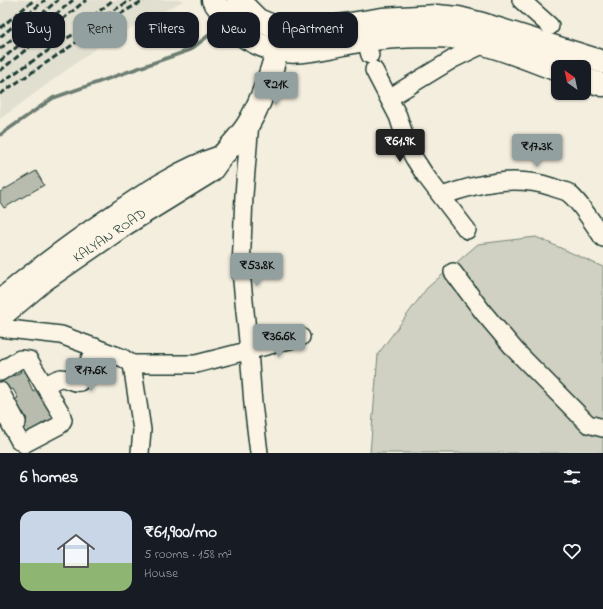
<!DOCTYPE html>
<meta charset="utf-8">
<style>
:root{--surface:#171b24;--page:#20242c;--text:#f1f3f6;--muted:#9ea1a6;--accent:#92a19f}
body{margin:0;font-family:"Indie Flower",sans-serif;background:var(--page);color:var(--text);height:100vh;display:flex;flex-direction:column;font-size:15px;white-space:nowrap}
*{box-sizing:border-box;margin:0}
p{font-size:13px;color:var(--muted)}
.icon{flex:none;width:22px;height:22px;fill:none;stroke:currentColor;stroke-width:2;stroke-linecap:round;stroke-linejoin:round}
.map{position:relative;height:453px;overflow:hidden}
.panel{display:flex;flex-direction:column;background:var(--surface);flex:1}
.panel>*{flex:none}
.hud{position:absolute;left:12px;top:12px;width:400px;height:36px;display:flex;gap:8px}
.needle{width:26px;rotate:327deg}
.controls{position:absolute;left:551px;top:60px;display:grid;gap:8px}
.controls a{display:grid;place-items:center;width:40px;height:40px;border-radius:8px;background:var(--surface);box-shadow:0 1px 3px #0004;font-size:20px}
.price{position:absolute;translate:-50% -34px;padding:0 9px;border-radius:4px;background:var(--accent);color:#111;font-size:13px;line-height:26px;filter:drop-shadow(0 1px 2px #0008)}
.price::after{content:'';position:absolute;left:50%;top:24px;width:12px;height:9px;margin-left:-6px;background:inherit;clip-path:polygon(0 0,100% 0,50% 100%)}
.price.active{background:#222;color:#fff}
ul{padding:0;list-style:none}
li{display:flex;align-items:center;gap:12px;height:100px;padding:0 20px}
li span{display:grid;place-items:center;flex:none;width:112px;height:80px;border-radius:12px;color:#555}
li>.icon{margin-inline-start:auto}
span .icon{width:48px;height:48px;fill:#fffc;stroke-width:1}
li b{font-size:17px}
h2{display:flex;justify-content:space-between;align-items:center;height:48px;padding:0 20px;font-size:17px}
.pill{padding:0 14px;border-radius:12px;background:var(--surface);box-shadow:0 1px 3px #0004;font-size:14px;line-height:36px}
.pill.active{background:var(--accent);color:#111}
.map>svg:first-child{display:block}
.built{fill:#e1dfd0}
.green{fill:#d0d1c2;stroke:#78877b}
.lines{fill:none;stroke-linecap:round;stroke-linejoin:round}
.stream{stroke:#6c7d72;stroke-width:3.5}
.building{fill:#b8bcae;stroke:#1f3d34}
.minor-casing{stroke:#1f3d34;stroke-width:20}
.major-casing{stroke:#1f3d34;stroke-width:25}
.minor{stroke:#fcf5e5;stroke-width:17}
.major{stroke:#fcf5e5;stroke-width:22}
.rail{stroke:#1f3d34;stroke-width:3;stroke-dasharray:6 3;stroke-linecap:butt}
.labels{text-anchor:middle;dominant-baseline:central;stroke-width:3;stroke-linejoin:round;paint-order:stroke}
.street-label{font-size:14px;fill:#1f3d34;stroke:#fcf5e5}
</style>
<div class="map">
<svg width="603" height="453" viewBox="0 0 603 453">
<rect width="100%" height="100%" fill="#f3eede"/>
<filter id="ink" filterUnits="userSpaceOnUse"><feTurbulence type="fractalNoise" baseFrequency=".025" numOctaves="2"/><feDisplacementMap in="SourceGraphic" scale="8" xChannelSelector="R" yChannelSelector="G"/><feConvolveMatrix kernelMatrix="1 2 1 2 8 2 1 2 1" color-interpolation-filters="sRGB"/></filter>
<g filter="url(#ink)">
<path class="built" d="M 6,0 L 185,0 L 103,43 L 0,119 L 0,5 Z"/>
<path class="green" d="M 536,237 L 603,267 L 603,453 L 370,453 L 378,354 L 427,288 L 478,244 Z"/>
<g class="lines">
<path class="stream" d="M 0,135 L 53,98 L 190,50 L 222,25"/>
</g>
<g class="building">
<path d="M 36,171 L 44,185 L 4,208 L 0,202 L 0,192 Z"/>
<path d="M 26,363 L 34,377 L 28,380 L 33,391 L 42,386 L 57,422 L 49,426 L 46,421 L 40,425 L 43,430 L 31,437 L 23,422 L 27,419 L 23,412 L 16,415 L 9,402 L 18,398 L 13,389 L 6,392 L 0,382 L 0,379 L 11,369 L 14,376 L 21,372 L 19,367 Z"/>
</g>
<g class="lines">
<g class="minor-casing">
<g id="minor">
<path d="M 521,0 L 550,26"/>
<path d="M 366,40 L 370,55"/>
<path d="M 374,70 L 398,116 L 408,147 L 414,158 L 425,175 L 467,230"/>
<path d="M 389,98 L 453,59 L 484,44"/>
<path d="M 250,122 L 244,195 L 241,271 L 249,351 L 253,404 L 259,453"/>
<path d="M 442,196 C 478,183 515,175 552,187 C 557,189 562,190 567,192 C 578,199 595,226 603,238"/>
<path d="M 453,272 L 483,312 L 516,351 L 588,424 L 603,428"/>
<path d="M 0,328 L 61,335 L 123,358 L 132,364 L 196,364 L 301,337"/>
<path d="M 132,364 L 142,430 L 140,453"/>
<path d="M 0,372 L 20,359 L 29,360 L 61,413 L 63,420 L 60,425 L 24,444 L 19,440 L 5,414 L 0,413"/>
<path d="M 45,386 C 50,383 55,379 61,378 C 68,378 73,384 80,382 L 95,347"/>
<path d="M 0,391 L 17,422"/>
</g>
</g>
<g class="major-casing">
<g id="major">
<path d="M 213,0 C 223,13 233,30 247,38 C 289,64 322,46 365,40 C 387,37 416,36 438,36 C 477,37 522,57 558,70"/>
<path d="M 238,0 L 258,20 L 282,30 L 305,31 L 382,19 L 437,16 L 458,18 L 482,24 L 603,62"/>
<path d="M 584,79 L 603,85"/>
<path d="M 221,157 C 231,146 243,134 250,121 C 263,98 275,63 280,38"/>
<path d="M 0,301 C 37,270 75,242 115,215 C 147,193 183,169 221,157 L 211,171 L 125,224 L 44,280 L 0,317"/>
</g>
</g>
<use href="#minor" class="minor"/>
<use href="#major" class="major"/>
<g class="rail">
<path d="M 86,22 L 113,0"/>
<path d="M 0,28 L 34,0"/>
<path d="M 0,37 L 45,0"/>
<path d="M 0,49 L 58,0"/>
<path d="M 0,61 L 73,0"/>
<path d="M 0,71 L 86,0"/>
<path d="M 0,83 L 64,40 L 131,0"/>
<path d="M 0,94 L 105,23 L 144,0"/>
</g>
</g>
</g>
<g class="labels">
<g class="street-label">
<text transform="translate(110 236) rotate(-34)">KALYAN ROAD</text>
</g>
</g>
</svg>
<div class="controls">
<a><svg class="needle" viewBox="-14 -14 28 28"><path d="M0-13l5 13h-10z" fill="#e53935"/><path d="M0 13l5-13h-10z" fill="#9ea1a6"/></svg></a>
</div>
<b class="price" style="left:276px;top:106px">₹21K</b>
<b class="price active" style="left:400px;top:163px">₹61.9K</b>
<b class="price" style="left:537px;top:168px">₹17.3K</b>
<b class="price" style="left:257px;top:287px">₹53.8K</b>
<b class="price" style="left:279px;top:358px">₹36.6K</b>
<b class="price" style="left:91px;top:392px">₹17.6K</b>
<div class="hud">
<a class="pill">Buy</a>
<a class="pill active">Rent</a>
<a class="pill">Filters</a>
<a class="pill">New</a>
<a class="pill">Apartment</a>
</div>
</div>
<section class="panel">
<h2>6 homes<svg class="icon" aria-label="filters" viewBox="0 0 24 24"><path d="M4 7h16M4 17h16"/><circle cx="9" cy="7" r="2"/><circle cx="15" cy="17" r="2"/></svg></h2>
<ul>
<li><span style="background:linear-gradient(#c9d6e8 65%,#8fb573 0)"><svg class="icon" aria-label="home" viewBox="0 0 24 24"><path d="M3 11l9-7 9 7M6 9v11h12V9"/></svg></span><div><b>₹61,900/mo</b><p>5 rooms · 158 m²</p><p>House</p></div><svg class="icon" aria-label="heart" viewBox="0 0 24 24"><path d="M12 20l-8-8c-3-5 5-10 8-4 3-6 11-1 8 4z"/></svg></li>
</ul>
</section>
